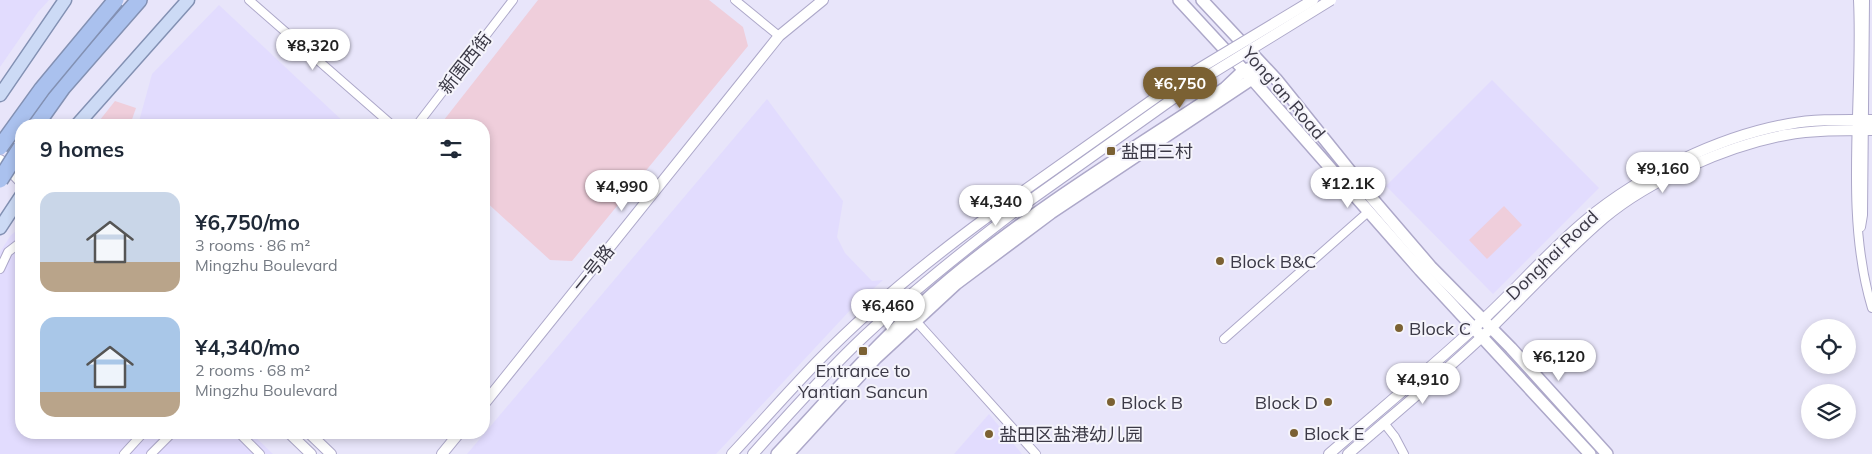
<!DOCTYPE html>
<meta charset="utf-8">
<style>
:root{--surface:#fff;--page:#f2f2f3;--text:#1f2937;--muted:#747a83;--accent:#7b6133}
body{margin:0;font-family:Mulish,"Noto Sans SC",sans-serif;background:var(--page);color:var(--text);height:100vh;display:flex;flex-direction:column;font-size:19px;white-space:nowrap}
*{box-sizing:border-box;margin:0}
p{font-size:16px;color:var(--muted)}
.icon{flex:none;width:28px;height:28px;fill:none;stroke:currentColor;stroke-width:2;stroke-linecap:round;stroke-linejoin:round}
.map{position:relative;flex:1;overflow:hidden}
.drawer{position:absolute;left:15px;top:119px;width:475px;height:320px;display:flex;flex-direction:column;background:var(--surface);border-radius:20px;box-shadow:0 2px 8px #0003}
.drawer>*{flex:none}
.tools{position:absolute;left:1801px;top:319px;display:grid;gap:10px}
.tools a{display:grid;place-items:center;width:55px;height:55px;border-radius:50%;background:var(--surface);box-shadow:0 2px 8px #0003;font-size:25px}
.price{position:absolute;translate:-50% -42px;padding:0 11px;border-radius:18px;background:#fff;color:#222;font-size:16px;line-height:32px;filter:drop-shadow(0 1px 2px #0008)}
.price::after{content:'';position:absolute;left:50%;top:30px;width:15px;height:11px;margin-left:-8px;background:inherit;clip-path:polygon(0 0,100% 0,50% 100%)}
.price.active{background:var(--accent);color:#fff}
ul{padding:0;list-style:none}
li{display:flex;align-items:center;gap:15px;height:125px;padding:0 25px}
li span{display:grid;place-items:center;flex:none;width:140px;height:100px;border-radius:15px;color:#555}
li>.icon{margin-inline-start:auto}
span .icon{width:60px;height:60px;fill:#fffc;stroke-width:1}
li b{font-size:21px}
h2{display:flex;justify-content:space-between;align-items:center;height:60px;padding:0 25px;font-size:21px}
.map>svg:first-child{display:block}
.built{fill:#e2dcfe}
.green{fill:#efcedb}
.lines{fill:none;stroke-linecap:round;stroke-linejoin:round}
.minor-casing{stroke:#ada8c9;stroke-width:10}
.tertiary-casing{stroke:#ada8c9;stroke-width:12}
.secondary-casing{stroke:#ada8c9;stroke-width:14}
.primary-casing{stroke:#8391b3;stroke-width:15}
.motorway-casing{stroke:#8391b3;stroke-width:18}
.minor{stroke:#fff;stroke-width:8}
.tertiary{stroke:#fff;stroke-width:10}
.secondary{stroke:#fff;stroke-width:11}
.primary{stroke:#ccdaf5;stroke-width:12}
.motorway{stroke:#aac1ee;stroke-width:15}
.tertiary-bridge-casing{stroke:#ada8c9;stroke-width:12;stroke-linecap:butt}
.motorway-bridge-casing{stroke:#8391b3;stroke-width:18;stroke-linecap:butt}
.tertiary-bridge{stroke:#fff;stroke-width:10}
.motorway-bridge{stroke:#aac1ee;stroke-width:15}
.poi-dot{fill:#7b6133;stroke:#f5f4fb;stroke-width:2}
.labels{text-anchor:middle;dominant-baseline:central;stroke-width:4;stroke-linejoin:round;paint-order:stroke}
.street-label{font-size:18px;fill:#3b3946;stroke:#f5f4fb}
.poi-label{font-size:18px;fill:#3b3946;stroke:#f5f4fb;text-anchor:start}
</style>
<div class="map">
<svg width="1872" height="454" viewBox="0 0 1872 454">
<rect width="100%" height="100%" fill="#e8e5fa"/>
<g class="built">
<path d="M 0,0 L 49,0 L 38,12 L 0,67 Z"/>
<path d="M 219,5 L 347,125 L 138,125 L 152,74 Z"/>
<path d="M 1492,80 L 1599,188 L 1493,294 L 1386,186 Z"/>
<path d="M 767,99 L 843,201 L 837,237 L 845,253 L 872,281 L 883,280 L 855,305 L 716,454 L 467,454 Z"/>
<path d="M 20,228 L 21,432 L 251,433 L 273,454 L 0,454 L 0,252 L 11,235 Z"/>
<path d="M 989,414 L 1022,454 L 954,454 Z"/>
</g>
<g class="green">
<path d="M 538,0 L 709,0 L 743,27 L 748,46 L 572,261 L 550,260 L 484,200 L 484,125 L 440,125 Z"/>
<path d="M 115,101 L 136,108 L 130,125 L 96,125 Z"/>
<path d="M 1504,206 L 1522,225 L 1487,259 L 1469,240 Z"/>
</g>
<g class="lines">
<g class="minor-casing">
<g id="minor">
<path d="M 249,0 L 392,125"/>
<path d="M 735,0 L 779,36"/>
<path d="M 1858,0 C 1863,100 1843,212 1872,308"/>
<path d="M 417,125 L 513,0"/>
<path d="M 1861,227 L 1863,215 L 1865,0"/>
<path d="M 0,269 L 8,252 L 21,242"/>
<path d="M 916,321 L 1036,454"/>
<path d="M 1224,339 L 1368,212"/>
<path d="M 1384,423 L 1395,437 L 1404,454"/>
<path d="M 238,432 L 260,454"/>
<path d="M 124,454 L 144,432"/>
<path d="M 151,454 L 173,432"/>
</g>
</g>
<g class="tertiary-casing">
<g id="tertiary">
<path d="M 0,160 L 21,182"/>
<path d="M 484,404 L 779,36 L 823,0"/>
<path d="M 288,432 L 311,454"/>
<path d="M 308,432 L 331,454"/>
<path d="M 442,454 L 460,432"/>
<path d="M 732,454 C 761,423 788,392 817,362 C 877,300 946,246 1015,197"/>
<path d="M 753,454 C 786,417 819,380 855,345 C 907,295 964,250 1022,206"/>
<path d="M 1329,454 C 1382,408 1437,363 1488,315 C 1521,284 1551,249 1586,220 C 1640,175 1720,136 1789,124 C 1816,119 1845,120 1872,120"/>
<path d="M 1348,454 C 1394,414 1443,374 1487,332 C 1526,294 1563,253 1604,218 C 1649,180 1727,146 1785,135 C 1813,130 1843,130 1872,130"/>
</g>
</g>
<g class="secondary-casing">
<g id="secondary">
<path d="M 1179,0 L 1252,79 L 1420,270 L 1590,454"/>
<path d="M 1202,0 L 1276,79 L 1371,197 L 1431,267 L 1511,348 L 1607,454"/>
<path d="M 777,454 C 833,394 887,331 950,279 C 1035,208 1133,149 1225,88 L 1244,70 L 1262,65"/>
<path d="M 788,454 L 876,358 L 956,284 L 1051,213 L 1252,79 L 1262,65"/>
</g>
</g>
<g class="primary-casing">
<g id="primary">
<path d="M 0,95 L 65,0"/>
<path d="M 77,125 L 188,0"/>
<path d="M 0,228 L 21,196"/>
</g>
</g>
<g class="motorway-casing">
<path id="motorway" d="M 36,125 L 63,87 L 139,0"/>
</g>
<use href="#minor" class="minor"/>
<use href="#tertiary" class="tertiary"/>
<use href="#secondary" class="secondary"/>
<use href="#primary" class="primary"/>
<use href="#motorway" class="motorway"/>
<g class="tertiary-bridge-casing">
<g id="tertiary-bridge">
<path d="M 1015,197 L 1182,79 L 1313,0"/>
<path d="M 1022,206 L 1188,88 L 1331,0"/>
</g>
</g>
<g class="motorway-bridge-casing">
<g id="motorway-bridge">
<path d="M 0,147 L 42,89 L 116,0"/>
<path d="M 0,180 L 21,147"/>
</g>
</g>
<use href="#tertiary-bridge" class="tertiary-bridge"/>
<use href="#motorway-bridge" class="motorway-bridge"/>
</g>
<g class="poi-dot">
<rect x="1106" y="146" width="10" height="10" rx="2.5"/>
<circle cx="1220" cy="261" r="5"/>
<circle cx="1399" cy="328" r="5"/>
<rect x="858" y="346" width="10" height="10" rx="2.5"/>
<circle cx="1111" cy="402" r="5"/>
<circle cx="1328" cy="402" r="5"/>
<circle cx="1294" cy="433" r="5"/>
<circle cx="989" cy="434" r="5"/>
</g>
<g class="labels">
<g class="street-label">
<text transform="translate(465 63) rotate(-52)">新围西街</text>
<text transform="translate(1284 93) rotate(49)">Yong'an Road</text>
<text transform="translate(1552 255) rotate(-44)">Donghai Road</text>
<text transform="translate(593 268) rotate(-51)">一号路</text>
</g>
<g class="poi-label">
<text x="1121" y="151">盐田三村</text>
<text x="1230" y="261">Block B&amp;C</text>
<text x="1409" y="328">Block C</text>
<text x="863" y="370" text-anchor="middle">Entrance to<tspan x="863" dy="21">Yantian Sancun</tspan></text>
<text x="1121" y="402">Block B</text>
<text x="1318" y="402" text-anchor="end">Block D</text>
<text x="1304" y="433">Block E</text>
<text x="999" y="434">盐田区盐港幼儿园</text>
</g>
</g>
</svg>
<div class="tools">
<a><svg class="icon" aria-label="locate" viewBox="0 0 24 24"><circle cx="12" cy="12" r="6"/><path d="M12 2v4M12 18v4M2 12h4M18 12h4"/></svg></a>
<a><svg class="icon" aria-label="layers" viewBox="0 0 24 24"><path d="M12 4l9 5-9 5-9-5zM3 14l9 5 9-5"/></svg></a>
</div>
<b class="price" style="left:313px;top:71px">¥8,320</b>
<b class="price active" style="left:1180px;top:109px">¥6,750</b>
<b class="price" style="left:1663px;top:194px">¥9,160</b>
<b class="price" style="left:1348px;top:209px">¥12.1K</b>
<b class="price" style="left:622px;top:212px">¥4,990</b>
<b class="price" style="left:996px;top:227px">¥4,340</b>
<b class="price" style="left:888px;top:331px">¥6,460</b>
<b class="price" style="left:1559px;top:382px">¥6,120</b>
<b class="price" style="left:1423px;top:405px">¥4,910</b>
<section class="drawer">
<h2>9 homes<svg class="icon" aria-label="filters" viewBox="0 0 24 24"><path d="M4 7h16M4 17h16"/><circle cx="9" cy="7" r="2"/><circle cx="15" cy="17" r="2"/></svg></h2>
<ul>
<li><span style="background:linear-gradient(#c9d6e8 70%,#b9a48a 0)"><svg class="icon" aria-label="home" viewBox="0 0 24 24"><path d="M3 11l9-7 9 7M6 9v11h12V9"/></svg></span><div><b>¥6,750/mo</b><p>3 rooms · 86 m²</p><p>Mingzhu Boulevard</p></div></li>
<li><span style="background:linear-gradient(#a9c7e8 75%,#b9a48a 0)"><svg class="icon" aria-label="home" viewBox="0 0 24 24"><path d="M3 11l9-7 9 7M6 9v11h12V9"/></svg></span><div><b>¥4,340/mo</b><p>2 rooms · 68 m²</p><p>Mingzhu Boulevard</p></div></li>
</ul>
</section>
</div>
